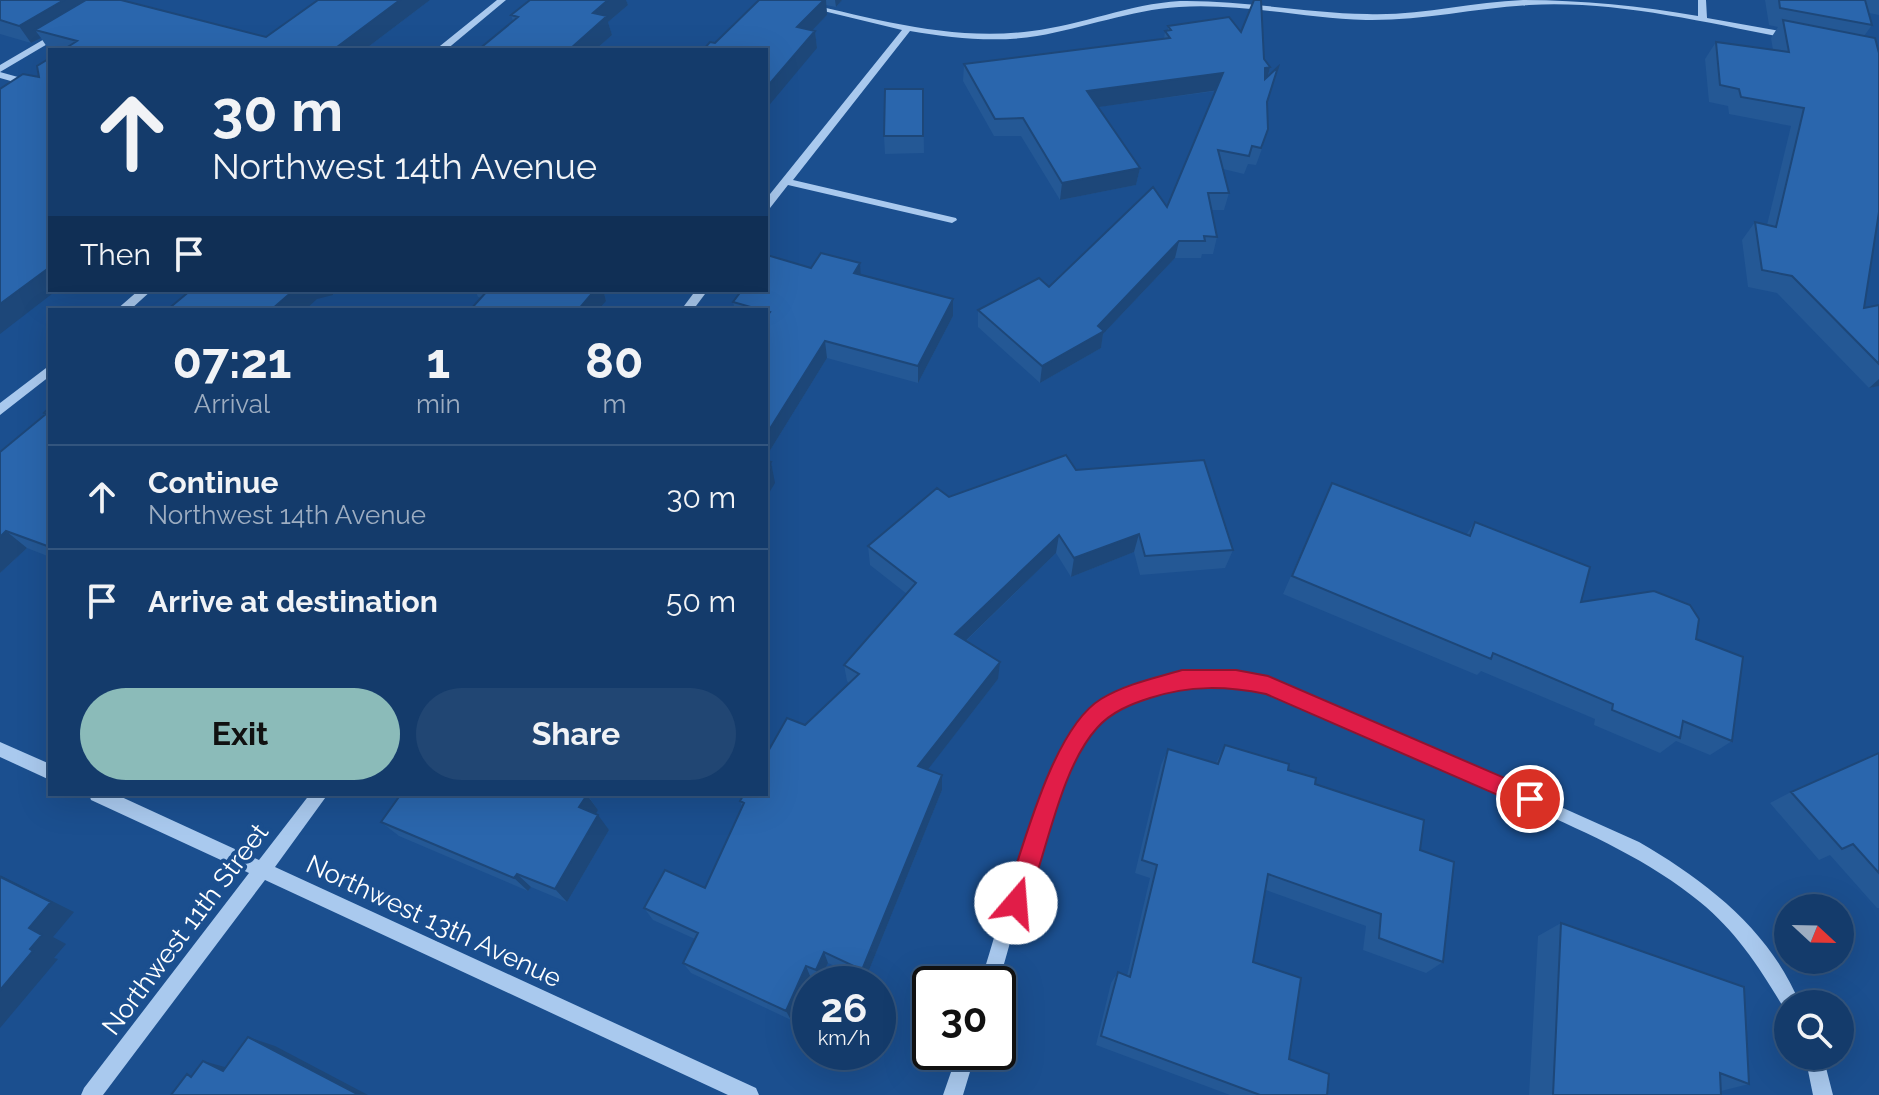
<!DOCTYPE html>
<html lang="en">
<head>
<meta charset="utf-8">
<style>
	body { margin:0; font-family:Raleway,sans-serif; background:#214673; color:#f1f3f6; height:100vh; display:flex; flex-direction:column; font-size:30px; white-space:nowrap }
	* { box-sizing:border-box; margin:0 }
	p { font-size:26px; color:#9dadc1 }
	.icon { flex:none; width:44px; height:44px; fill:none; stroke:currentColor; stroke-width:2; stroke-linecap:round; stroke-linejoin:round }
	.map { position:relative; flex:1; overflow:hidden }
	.drawer { position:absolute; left:48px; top:308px; width:720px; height:488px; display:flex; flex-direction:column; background:#143b6b; border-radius:0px; box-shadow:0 8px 32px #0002,0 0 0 2px #33557e }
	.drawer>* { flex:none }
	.guide { position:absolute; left:48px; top:48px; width:720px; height:244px; border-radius:0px; box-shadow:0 8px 32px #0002,0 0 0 2px #33557e; background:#143b6b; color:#f1f3f6; overflow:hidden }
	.needle { width:52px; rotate:112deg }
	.buttons { position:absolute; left:1774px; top:894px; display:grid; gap:16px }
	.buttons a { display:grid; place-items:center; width:80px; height:80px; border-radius:50%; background:#143b6b; box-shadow:0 8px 32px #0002,0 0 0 2px #33557e; font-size:40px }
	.speed { position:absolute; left:792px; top:966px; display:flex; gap:16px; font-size:40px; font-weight:700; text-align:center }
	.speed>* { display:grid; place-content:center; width:104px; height:104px; border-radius:50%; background:#143b6b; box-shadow:0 8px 32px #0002,0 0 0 2px #33557e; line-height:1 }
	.speed small { font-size:20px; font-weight:400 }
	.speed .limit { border:4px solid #111; border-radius:12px; background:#fff; color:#111 }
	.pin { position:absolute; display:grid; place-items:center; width:68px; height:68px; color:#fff; margin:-34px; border:4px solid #fff; border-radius:50%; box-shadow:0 2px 8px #0007 }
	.me { position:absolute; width:88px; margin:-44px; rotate:18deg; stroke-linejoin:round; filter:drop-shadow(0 0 6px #0008) }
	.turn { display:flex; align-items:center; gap:28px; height:168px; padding:0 32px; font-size:36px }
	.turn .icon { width:104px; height:104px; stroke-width:2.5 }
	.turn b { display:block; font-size:56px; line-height:68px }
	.then { display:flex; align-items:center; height:76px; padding:0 32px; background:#0003; gap:16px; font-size:30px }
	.eta { display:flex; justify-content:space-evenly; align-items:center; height:136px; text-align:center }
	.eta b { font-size:48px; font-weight:700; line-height:56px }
	.primary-button { display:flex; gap:16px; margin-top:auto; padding:16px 32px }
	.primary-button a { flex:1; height:92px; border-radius:48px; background:#8bbbb9; color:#111; font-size:32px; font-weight:700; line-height:92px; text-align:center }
	.primary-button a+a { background:#214673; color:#f1f3f6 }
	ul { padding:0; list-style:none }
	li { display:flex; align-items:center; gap:24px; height:104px; padding:0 32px; border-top:2px solid #33557e }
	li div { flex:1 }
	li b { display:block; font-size:30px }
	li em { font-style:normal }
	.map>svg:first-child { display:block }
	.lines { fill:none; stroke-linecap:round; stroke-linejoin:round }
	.minor { fill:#a9c9ee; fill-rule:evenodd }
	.wall { fill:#245895 }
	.shaded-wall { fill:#1d4779 }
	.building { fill:#2a66ad; stroke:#1d4779; stroke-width:2 }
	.route { fill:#e11d48; stroke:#92132f; stroke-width:2 }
	.labels { text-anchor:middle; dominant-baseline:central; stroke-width:8; stroke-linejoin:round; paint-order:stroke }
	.near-street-label { font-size:26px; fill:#fff; stroke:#1b4f8f }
</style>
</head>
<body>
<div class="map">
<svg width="1879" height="1095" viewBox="0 0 1879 1095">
	<rect width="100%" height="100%" fill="#1b4f8f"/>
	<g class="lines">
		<!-- minor -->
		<path class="minor" d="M 497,0 L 506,0 L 446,50 L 435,50 Z
			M 778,0 L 793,0 C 871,18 951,42 1032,31 C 1082,25 1129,4 1180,1 C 1243,0 1304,13 1367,14 C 1420,16 1471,2 1523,0 C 1582,0 1640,6 1698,16 L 1698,0 L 1706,0 L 1707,18 L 1792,33 L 1797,36 L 1792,39 C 1706,23 1617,0 1529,5 C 1474,8 1421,21 1366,20 C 1303,18 1241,3 1179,7 C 1130,10 1085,28 1037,36 C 995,43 952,38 910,31 L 793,180 L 956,218 L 957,220 L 952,223 L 788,185 L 770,208 L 766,209 L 766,199 L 902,30 Z
			M 58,31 L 66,33 L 0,72 L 0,65 Z
			M 0,72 L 50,86 L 50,92 L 0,78 Z
			M 139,290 L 152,290 L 130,310 L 116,310 Z
			M 696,290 L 708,290 L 693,310 L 681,310 Z
			M 50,365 L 50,376 L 0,415 L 0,403 Z
			M 1189,672 L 1245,675 L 1302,691 L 1639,842 C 1706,881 1770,930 1800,1004 L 1788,1004 L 1788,1012 L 1785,1010 C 1761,970 1737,932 1700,902 C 1650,861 1590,834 1531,808 C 1491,790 1451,772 1410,754 C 1358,730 1299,697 1242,688 C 1200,682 1150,683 1115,710 C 1051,759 1022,908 998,984 L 980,984 C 1000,920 1017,854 1043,792 C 1054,766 1065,738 1084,717 C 1111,688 1150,677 1189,672 Z
			M 0,742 L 50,764 L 50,780 L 0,757 Z
			M 89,794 L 115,794 L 259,860 L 310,794 L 328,794 L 275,867 L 756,1088 L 759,1095 L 728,1095 L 265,880 L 103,1095 L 81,1095 L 84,1088 L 249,873 L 91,800 Z
			M 958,1052 L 976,1052 L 963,1095 L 943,1095 Z
			M 1805,1056 L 1823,1056 L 1833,1095 L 1813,1095 Z"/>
	</g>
	<!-- wall -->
	<path class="wall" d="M 0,0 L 266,37 L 318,0 L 430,0 L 364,50 L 58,50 L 47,47 L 41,38 L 31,43 L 0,34 Z
		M 530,0 L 626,0 L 628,5 L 608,22 L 612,35 L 595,50 L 478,50 L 513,21 L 511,15 Z
		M 759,0 L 842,0 L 836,7 L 826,5 L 827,15 L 812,30 L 815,31 L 817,48 L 715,43 Z
		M 1765,0 L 1879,0 L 1879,15 L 1869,13 L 1872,25 L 1864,36 L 1864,308 L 1879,305 L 1879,386 L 1869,388 L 1777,293 L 1748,287 L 1742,240 L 1755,222 L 1767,225 L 1791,126 L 1729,114 L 1728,106 L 1709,102 L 1705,59 L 1716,42 L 1773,50 L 1771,38 L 1778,27 L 1769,25 Z
		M 1168,26 L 1264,59 L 1270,67 L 1268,76 L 1263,146 L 1256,165 L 1248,164 L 1244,174 L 1223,169 L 1229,193 L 1224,210 L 1212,210 L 1217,237 L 1213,254 L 1202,254 L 1201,258 L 1175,258 L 1103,334 L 1101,348 L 1040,383 L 978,327 L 978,310 L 1049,287 L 1167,207 L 1216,91 L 1098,107 L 1140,168 L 1136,185 L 1060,200 L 1021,136 L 994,136 L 963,81 L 964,64 L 1164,39 L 1165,31 L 1168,31 Z
		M 923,89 L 924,153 L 885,154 L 884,136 Z
		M 811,268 L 861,275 L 953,299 L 953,316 L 918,383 L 827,358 L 766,457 L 766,310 L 735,310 L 733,302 Z
		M 475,290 L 607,290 L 604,293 L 606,301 L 481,298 L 478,297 Z
		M 50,407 L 50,557 L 27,548 L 0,573 L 0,452 L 45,414 L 44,413 Z
		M 1076,470 L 1233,550 L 1225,568 L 1140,575 L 1134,552 L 1071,577 L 1056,553 L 966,641 L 998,679 L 928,769 L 942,775 L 942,790 L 865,980 L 828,963 L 820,980 L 810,976 L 791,1020 L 691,973 L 683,963 L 695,939 L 653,920 L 644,908 L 705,888 L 742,807 L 740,801 L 805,725 L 849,683 L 847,681 L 844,665 L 907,594 L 870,565 L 868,546 L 949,497 Z
		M 1332,483 L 1466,535 L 1475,522 L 1581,602 L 1696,639 L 1732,741 L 1710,755 L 1676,741 L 1660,753 L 1594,725 L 1595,719 L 1481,671 L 1477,675 L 1283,594 Z
		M 1225,745 L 1288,770 L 1315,784 L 1420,850 L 1443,962 L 1426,973 L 1363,950 L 1366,926 L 1266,890 L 1253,962 L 1289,1059 L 1327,1095 L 1230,1095 L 1096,1045 L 1111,983 L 1118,972 L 1127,976 L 1150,878 L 1135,873 L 1161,765 L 1168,749 L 1216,763 Z
		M 1879,753 L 1879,908 L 1877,908 L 1830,855 L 1819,860 L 1770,803 L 1791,792 Z
		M 587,794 L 598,810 L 595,814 L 609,830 L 567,902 L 531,887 L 528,891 L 399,836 L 381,822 Z
		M 1561,923 L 1749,1084 L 1721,1091 L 1721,1095 L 1529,1095 L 1538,936 Z"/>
	<!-- shaded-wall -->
	<path class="shaded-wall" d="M 64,0 L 87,0 L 35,30 L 41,38 L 31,43 L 19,26 Z
		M 400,0 L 430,0 L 364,50 L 333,50 Z
		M 608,0 L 626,0 L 628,5 L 608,22 L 612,35 L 595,50 L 570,50 L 593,13 Z
		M 824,0 L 826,0 L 827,15 L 799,44 L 797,27 Z
		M 835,0 L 842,0 L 836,7 Z
		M 815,31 L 817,48 L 766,109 L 766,88 Z
		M 1270,67 L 1266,84 L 1265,68 Z
		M 1223,73 L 1219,90 L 1085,109 L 1087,91 Z
		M 1140,168 L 1136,185 L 1060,200 L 1062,183 Z
		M 1179,241 L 1175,258 L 1103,334 L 1101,348 L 1040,383 L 1042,366 L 1098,326 Z
		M 860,263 L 861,281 L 854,273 Z
		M 50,267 L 50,290 L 57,290 L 0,334 L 0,304 Z
		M 294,290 L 333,290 L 333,295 L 317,299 L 305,310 L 271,310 Z
		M 595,290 L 607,290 L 604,293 L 606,301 L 598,310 L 578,310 Z
		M 953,299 L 953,316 L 918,383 L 918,366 Z
		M 825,341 L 827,358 L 766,457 L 766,435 Z
		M 1879,379 L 1879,386 L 1869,388 Z
		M 771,462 L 775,483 L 766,498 L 766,476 L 768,466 Z
		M 6,531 L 27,548 L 0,573 L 0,537 Z
		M 1139,534 L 1134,552 L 1071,577 L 1074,558 Z
		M 1059,535 L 1056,553 L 955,651 L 955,634 Z
		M 1000,662 L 998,679 L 919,781 L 918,766 Z
		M 942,775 L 942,790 L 865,980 L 862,970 Z
		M 587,795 L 598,810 L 591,822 L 579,807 Z
		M 598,815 L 609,830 L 567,902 L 555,889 Z
		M 517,874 L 531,887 L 528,891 L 514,878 Z
		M 0,875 L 74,912 L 53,937 L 66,944 L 54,958 L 58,959 L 0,1028 L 0,990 L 30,949 L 29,928 Z
		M 824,952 L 828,963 L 820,980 L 816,970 Z
		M 806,966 L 810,976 L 791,1020 L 786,1011 Z
		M 248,1037 L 275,1046 L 368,1095 L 359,1095 Z
		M 203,1061 L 232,1069 L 223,1071 Z"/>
	<!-- building -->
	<path class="building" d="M 0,0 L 64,0 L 19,26 L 0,20 Z
		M 86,0 L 121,0 L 266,37 L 318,0 L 400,0 L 333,50 L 63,50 L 77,41 L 35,30 Z
		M 530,0 L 608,0 L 593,13 L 607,16 L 570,49 L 562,47 L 559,50 L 478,50 L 518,17 L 511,15 Z
		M 759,0 L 824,0 L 797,27 L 815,31 L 766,88 L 766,50 L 703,50 L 710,42 L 715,43 Z
		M 1254,0 L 1261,0 L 1264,59 L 1270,67 L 1265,68 L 1265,79 L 1278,67 L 1267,102 L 1268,129 L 1261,148 L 1252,146 L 1249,156 L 1218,150 L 1229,193 L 1208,193 L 1217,237 L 1204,236 L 1205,241 L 1179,241 L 1098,326 L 1104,331 L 1042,366 L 978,310 L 1039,278 L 1049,287 L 1153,187 L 1167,207 L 1223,73 L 1087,91 L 1140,168 L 1062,183 L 1023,118 L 995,119 L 964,64 L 1170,38 L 1165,31 L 1171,30 L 1168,26 L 1229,17 L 1241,32 Z
		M 1779,0 L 1865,0 L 1872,25 L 1780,8 Z
		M 1783,20 L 1875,38 L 1879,53 L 1879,212 L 1864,308 L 1879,305 L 1879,364 L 1792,276 L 1762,270 L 1755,222 L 1776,227 L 1804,108 L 1741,97 L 1739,89 L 1720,85 L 1716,42 L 1789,52 Z
		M 50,58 L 50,267 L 0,304 L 0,89 L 23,74 L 39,77 L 37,66 Z
		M 885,89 L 923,89 L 923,136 L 884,136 Z
		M 821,253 L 860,263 L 854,273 L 953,299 L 918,366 L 825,341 L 766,435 L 766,317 L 770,312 L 766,311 L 766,310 L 761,310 L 733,302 L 742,290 L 766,290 L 767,255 L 811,268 Z
		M 191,290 L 294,290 L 271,310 L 167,310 Z
		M 488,290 L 595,290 L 578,310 L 470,310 Z
		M 50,407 L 50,547 L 6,531 L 0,537 L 0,452 L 46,414 L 44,413 Z
		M 1066,455 L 1076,470 L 1204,460 L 1233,550 L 1145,556 L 1139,534 L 1074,558 L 1059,535 L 955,634 L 1000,662 L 918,766 L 942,775 L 862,970 L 824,952 L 816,970 L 806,966 L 786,1011 L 683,963 L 698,933 L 644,908 L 665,870 L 705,888 L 744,803 L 740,801 L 744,794 L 766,794 L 766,755 L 787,718 L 805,725 L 859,674 L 844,665 L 916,583 L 868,546 L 937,488 L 949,497 Z
		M 766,461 L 771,462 L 768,466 L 771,467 L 766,476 Z
		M 1332,483 L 1470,536 L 1475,522 L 1590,567 L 1581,602 L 1654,591 L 1690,605 L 1699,619 L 1696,639 L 1743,657 L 1732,741 L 1683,721 L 1680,738 L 1612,710 L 1613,704 L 1493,653 L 1491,659 L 1292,576 Z
		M 1225,745 L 1289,764 L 1288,770 L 1316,778 L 1315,784 L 1424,820 L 1420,850 L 1454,862 L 1443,962 L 1379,938 L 1381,914 L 1268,874 L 1253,962 L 1301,978 L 1289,1059 L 1329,1074 L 1327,1095 L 1260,1095 L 1101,1036 L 1118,972 L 1130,977 L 1157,865 L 1142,860 L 1168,749 L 1218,764 Z
		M 1879,753 L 1879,873 L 1853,844 L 1842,849 L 1791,792 Z
		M 401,794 L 586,794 L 587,795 L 579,807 L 598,815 L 555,889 L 517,874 L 514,878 L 381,822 Z
		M 0,877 L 51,902 L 29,928 L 42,935 L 30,949 L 33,951 L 0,990 Z
		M 1561,923 L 1744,987 L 1749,1084 L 1720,1073 L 1721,1095 L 1553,1095 Z
		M 248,1037 L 359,1095 L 171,1095 L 187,1074 L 191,1077 L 203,1061 L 223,1071 Z"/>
	<!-- route -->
	<path class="route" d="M 1182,670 L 1236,670 L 1268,676 L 1537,792 L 1540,799 L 1537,806 L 1530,809 L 1266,694 C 1226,686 1190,685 1150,698 C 1131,704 1111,712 1097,728 C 1059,770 1046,858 1024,911 L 1016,914 L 1008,911 L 1004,903 C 1023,849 1052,729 1101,699 C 1126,684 1155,678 1182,670 Z"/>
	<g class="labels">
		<!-- near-street labels -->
		<g class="near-street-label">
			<text transform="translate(434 921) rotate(25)">Northwest 13th Avenue</text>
			<text transform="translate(185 929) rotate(-53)">Northwest 11th Street</text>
		</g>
	</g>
</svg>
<div class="buttons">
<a><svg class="needle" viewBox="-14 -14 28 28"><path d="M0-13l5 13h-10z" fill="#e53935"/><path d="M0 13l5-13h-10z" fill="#9dadc1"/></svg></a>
<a><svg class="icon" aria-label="search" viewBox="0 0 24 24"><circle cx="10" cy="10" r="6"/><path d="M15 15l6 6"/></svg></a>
</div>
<div class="speed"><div>26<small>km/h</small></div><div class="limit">30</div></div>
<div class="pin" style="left:1530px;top:799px;background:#d93025"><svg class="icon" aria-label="arrive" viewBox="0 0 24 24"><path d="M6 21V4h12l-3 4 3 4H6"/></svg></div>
<svg class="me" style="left:1016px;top:903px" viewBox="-20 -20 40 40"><circle r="19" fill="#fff"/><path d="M0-13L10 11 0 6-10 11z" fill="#e11d48"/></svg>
<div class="guide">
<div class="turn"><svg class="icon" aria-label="ahead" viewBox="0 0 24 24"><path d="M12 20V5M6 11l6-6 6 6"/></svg><div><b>30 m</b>Northwest 14th Avenue</div></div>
<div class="then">Then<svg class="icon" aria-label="arrive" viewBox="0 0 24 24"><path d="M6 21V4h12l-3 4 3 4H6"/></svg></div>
</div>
<section class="drawer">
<div class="eta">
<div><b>07:21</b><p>Arrival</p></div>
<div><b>1</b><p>min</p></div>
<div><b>80</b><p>m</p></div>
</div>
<ul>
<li><svg class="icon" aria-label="ahead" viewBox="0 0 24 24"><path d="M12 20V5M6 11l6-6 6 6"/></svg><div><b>Continue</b><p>Northwest 14th Avenue</p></div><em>30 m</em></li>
<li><svg class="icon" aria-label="arrive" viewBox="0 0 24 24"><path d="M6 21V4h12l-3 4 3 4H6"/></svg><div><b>Arrive at destination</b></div><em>50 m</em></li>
</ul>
<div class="primary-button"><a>Exit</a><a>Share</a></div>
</section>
</div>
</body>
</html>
